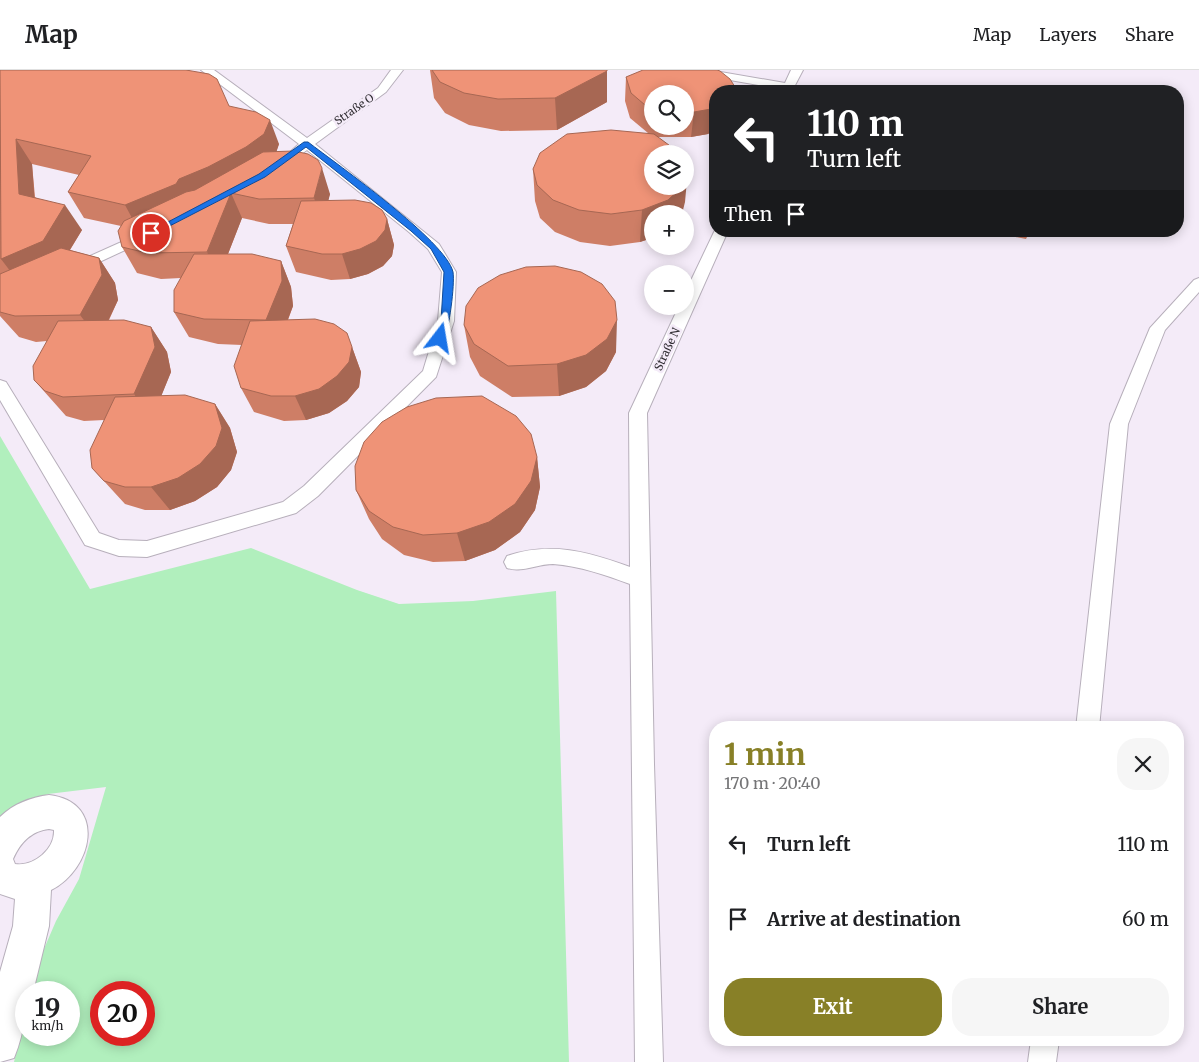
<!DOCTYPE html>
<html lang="en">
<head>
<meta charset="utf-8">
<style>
	body { margin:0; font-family:Merriweather,serif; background:#f6f6f6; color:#202124; height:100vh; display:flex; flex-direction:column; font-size:19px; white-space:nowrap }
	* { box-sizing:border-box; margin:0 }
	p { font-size:16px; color:#757577 }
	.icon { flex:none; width:28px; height:28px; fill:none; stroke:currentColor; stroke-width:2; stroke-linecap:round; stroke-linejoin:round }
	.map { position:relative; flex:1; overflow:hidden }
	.sheet { position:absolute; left:709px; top:651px; width:475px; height:325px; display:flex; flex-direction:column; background:#fff; border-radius:20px; box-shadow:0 2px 12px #0003 }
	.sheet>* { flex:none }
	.top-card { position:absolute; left:709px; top:15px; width:475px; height:152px; border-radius:20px; box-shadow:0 2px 12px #0003; background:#202124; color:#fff; overflow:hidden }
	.buttons { position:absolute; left:644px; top:15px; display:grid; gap:10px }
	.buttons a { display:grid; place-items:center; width:50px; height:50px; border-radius:50%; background:#fff; box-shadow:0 2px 12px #0003; font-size:25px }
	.speed { position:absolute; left:15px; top:911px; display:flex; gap:10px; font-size:25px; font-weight:700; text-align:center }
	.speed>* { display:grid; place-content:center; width:65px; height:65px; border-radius:50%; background:#fff; box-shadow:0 2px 12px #0003; line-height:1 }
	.speed small { font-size:12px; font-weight:400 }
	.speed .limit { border:8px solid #d22; background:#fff; color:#111 }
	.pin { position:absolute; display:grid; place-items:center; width:42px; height:42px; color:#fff; margin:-21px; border:2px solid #fff; border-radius:50%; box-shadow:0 1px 5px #0007 }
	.me { position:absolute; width:55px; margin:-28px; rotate:14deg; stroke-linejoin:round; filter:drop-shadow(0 0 4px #0008) }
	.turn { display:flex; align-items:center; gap:18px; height:105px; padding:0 15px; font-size:22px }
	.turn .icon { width:65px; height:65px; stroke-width:2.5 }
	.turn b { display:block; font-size:35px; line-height:42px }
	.then { display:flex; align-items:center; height:48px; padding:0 15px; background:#0003; gap:10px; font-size:19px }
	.round { display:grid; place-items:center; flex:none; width:52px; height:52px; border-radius:20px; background:#f6f6f6 }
	.summary { display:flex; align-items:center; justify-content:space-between; height:85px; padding:0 15px }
	h1 { font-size:30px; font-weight:700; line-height:38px; color:#888027 }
	.cta { display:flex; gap:10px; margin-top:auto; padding:10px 15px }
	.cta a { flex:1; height:58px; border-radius:20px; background:#888027; color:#fff; font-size:20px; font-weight:700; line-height:58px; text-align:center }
	.cta a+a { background:#f6f6f6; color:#202124 }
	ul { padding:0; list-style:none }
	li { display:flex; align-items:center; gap:15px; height:75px; padding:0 15px }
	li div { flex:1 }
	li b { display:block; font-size:19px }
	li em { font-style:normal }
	header { display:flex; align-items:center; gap:30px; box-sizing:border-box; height:70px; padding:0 25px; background:#fff; border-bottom:1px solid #e0e0e0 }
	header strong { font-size:24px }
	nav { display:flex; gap:28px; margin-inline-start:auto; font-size:18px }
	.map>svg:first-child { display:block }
	.green { fill:#b1efbd; fill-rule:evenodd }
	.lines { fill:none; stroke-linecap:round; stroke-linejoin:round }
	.lane-casing { stroke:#b7afbb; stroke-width:2 }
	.street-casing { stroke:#b7afbb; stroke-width:2 }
	.lane { fill:#fff; fill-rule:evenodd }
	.street { fill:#fff; fill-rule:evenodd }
	.wall { fill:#ce7e66; fill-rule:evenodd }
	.shaded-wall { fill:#a76753 }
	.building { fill:#ef9377; stroke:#a76753 }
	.route { fill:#1a73e8; stroke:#114b97 }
	.labels { text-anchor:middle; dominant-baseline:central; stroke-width:5; stroke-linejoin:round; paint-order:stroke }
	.far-street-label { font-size:11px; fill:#302d32; stroke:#f4ebf8 }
</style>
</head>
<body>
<header>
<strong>Map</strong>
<nav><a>Map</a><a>Layers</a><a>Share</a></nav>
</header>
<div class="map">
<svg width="1199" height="992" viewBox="0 0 1199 992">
	<rect width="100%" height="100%" fill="#f4ebf8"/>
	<!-- green -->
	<path class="green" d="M 0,366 L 90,519 L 251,478 L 357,520 L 399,534 L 473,531 L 556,521 L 569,992 L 14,992 L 26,940 L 26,965 L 69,965 L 69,922 L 31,922 L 37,895 L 56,851 L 79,809 L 106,717 L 48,724 L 26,733 L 0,756 ZM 101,922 L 144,922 L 144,965 L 101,965 Z"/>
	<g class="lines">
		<defs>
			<path id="lane" d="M 201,0 L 214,0 L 307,68 L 378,18 L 391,0 L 403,0 L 386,22 L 315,74 L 439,174 L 456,202 L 454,251 L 436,307 L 318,426 L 296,443 L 147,487 L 119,486 L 85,475 L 0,330 L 0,310 L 6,312 L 99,463 L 119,470 L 147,471 L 283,432 L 304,416 L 423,301 L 438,251 L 442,202 L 428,179 L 409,162 L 307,80 L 300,85 L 292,85 L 290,82 L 299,74 Z
				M 684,0 L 709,0 L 785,13 L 791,0 L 803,0 L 792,21 L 780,21 L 781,19 L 690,3 Z
				M 715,160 L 715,161 L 728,161 L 647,343 L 654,694 L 663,992 L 635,992 L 630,514 C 605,505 580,496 553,494 C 538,494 521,503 507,498 L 504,492 L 507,486 C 551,471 588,482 630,497 L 629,343 L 679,236 L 685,236 L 685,223 Z
				M 146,161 L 151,162 L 153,165 L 151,168 L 80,201 L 70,201 L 68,198 L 70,195 Z
				M 1199,208 L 1199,222 L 1165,260 L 1128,354 L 1099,658 L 1076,658 L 1110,354 L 1150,258 L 1194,210 Z
				M 1031,970 L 1059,970 L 1056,992 L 1028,992 Z"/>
			<path id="street" d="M 49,725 C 108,732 92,800 51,820 L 49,856 L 33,922 L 26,922 C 26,946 23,966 14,988 L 0,992 L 0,902 L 13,856 L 15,829 L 0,824 L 0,747 C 13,734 32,727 49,725 ZM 49,759 L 54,760 C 55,779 34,797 15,794 L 13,789 C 20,773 31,761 49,759 Z"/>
		</defs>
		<!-- lane casing -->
		<use href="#lane" class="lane-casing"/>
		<!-- street casing -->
		<use href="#street" class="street-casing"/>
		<!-- lane -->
		<use href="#lane" class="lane"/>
		<!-- street -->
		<use href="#street" class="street"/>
	</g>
	<!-- wall -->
	<path class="wall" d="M 0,0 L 189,0 L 229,36 L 279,74 L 276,82 L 330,124 L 328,130 L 387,149 L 394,175 L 392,186 L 383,196 L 368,204 L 350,209 L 331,210 L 296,202 L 286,176 L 293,154 L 269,154 L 242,148 L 228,184 L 281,191 L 291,217 L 293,236 L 288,250 L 352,277 L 361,302 L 359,317 L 347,331 L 329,343 L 306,350 L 284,351 L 254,342 L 241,318 L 242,275 L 218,274 L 189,267 L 174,242 L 181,208 L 161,209 L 137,203 L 122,177 L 121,156 L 84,148 L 68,122 L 79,105 L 32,94 L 35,127 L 82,160 L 70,180 L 99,188 L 115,213 L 118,230 L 109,250 L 151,257 L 167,282 L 171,302 L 161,326 L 215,334 L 230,358 L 237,382 L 231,400 L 217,417 L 195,431 L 170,440 L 145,440 L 125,434 L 92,398 L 104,350 L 84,351 L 66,346 L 34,310 L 47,271 L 36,272 L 19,267 L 0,246 Z
		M 430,0 L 607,0 L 607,32 L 557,60 L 501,61 L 469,55 L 445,43 L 434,28 Z
		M 717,0 L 708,64 L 691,67 L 658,67 L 685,132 L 652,144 L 652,168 L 640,172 L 610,176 L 580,172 L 555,162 L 540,148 L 535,131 L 533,99 L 648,63 L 630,48 L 625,31 L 626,7 ZM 652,24 L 685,24 L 685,56 L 652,56 Z
		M 985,161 L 1030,161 L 1026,169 Z
		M 464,255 L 616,282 L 606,301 L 586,317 L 559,326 L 512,327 L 480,306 L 470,287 Z
		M 537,387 L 540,417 L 535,440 L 520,462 L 495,480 L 465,491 L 433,492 L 404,485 L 382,469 L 369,449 L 356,420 Z"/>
	<!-- shaded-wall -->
	<path class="shaded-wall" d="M 607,1 L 607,32 L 557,60 L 555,28 Z
		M 715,38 L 715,61 L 708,64 L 691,67 L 694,42 Z
		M 270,50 L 279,74 L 274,89 L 139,161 L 125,135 L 179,109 Z
		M 16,69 L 32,94 L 36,149 L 19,124 Z
		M 322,98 L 330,124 L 323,153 L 314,128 Z
		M 688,99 L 685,132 L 682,144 L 652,144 L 652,168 L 640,172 L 642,140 L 683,116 L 685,116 L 685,112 Z
		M 231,123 L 242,148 L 219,207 L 207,182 Z
		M 65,135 L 82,160 L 60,196 L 20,214 L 1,189 Z
		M 387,149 L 394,175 L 392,186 L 383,196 L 368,204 L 350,209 L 342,184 Z
		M 99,188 L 115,213 L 118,230 L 99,270 L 80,245 Z
		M 281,191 L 291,217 L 293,236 L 278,275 L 266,250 Z
		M 617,250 L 616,282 L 606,301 L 586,317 L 559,326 L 557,294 Z
		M 151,257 L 167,282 L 171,302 L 152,349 L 134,324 Z
		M 352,277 L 361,302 L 359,317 L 347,331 L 329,343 L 306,350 L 295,326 Z
		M 215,334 L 230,358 L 237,382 L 231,400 L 217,417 L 195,431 L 170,440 L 151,417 Z
		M 537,387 L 540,417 L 535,440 L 520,462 L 495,480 L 465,491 L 457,463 Z"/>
	<!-- building -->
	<path class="building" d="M 0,0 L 186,0 L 209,4 L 217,9 L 229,36 L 256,42 L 270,50 L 264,64 L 246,77 L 208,97 L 179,109 L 176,114 L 125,135 L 68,122 L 91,86 L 16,69 L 19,124 L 65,135 L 43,171 L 1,189 Z
		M 432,0 L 607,0 L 607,1 L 555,28 L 498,29 L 464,23 L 440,12 Z
		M 643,0 L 717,0 L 720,1 L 730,9 L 735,17 L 734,21 L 715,21 L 715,38 L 711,39 L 694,42 L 685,42 L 685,24 L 652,24 L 652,41 L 631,23 L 626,7 Z
		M 611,60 L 654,64 L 681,84 L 652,84 L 652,116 L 683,116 L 668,130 L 642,140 L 611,144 L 579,140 L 553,130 L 537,115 L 533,99 L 540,83 L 567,64 Z
		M 294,81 L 308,84 L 318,90 L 322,98 L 314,128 L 259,129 L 231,123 L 207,182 L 147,183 L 122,177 L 118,161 L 124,151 L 186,122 L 195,120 L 263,82 Z
		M 685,92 L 688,99 L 685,112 Z
		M 355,130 L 371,133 L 382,140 L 387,149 L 385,160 L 376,171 L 360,179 L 342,184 L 322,184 L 286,176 L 301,131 Z
		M 61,178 L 99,188 L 102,205 L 80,245 L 15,246 L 0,242 L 0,204 Z
		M 194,184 L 252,184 L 281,191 L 282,211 L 266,250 L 204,249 L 174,242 L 174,220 Z
		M 555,196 L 581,202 L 602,214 L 615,231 L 617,250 L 607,269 L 586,285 L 557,294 L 508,296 L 474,274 L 464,255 L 466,236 L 478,218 L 500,205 L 526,197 Z
		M 315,249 L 334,254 L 347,263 L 352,277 L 349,292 L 337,306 L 319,319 L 295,326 L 271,326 L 241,318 L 234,296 L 250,251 Z
		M 124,250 L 151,257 L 155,277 L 134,324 L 63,327 L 45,321 L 34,310 L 33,296 L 58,251 Z
		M 185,325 L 215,334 L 222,358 L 216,376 L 200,394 L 178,408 L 151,417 L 125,417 L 104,411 L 92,398 L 90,380 L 115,327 Z
		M 482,326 L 516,346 L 531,364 L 537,387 L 531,411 L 515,434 L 489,452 L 457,463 L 423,465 L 393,457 L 369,441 L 356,420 L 355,396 L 364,372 L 382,352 L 407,337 L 436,328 Z"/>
	<!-- route -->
	<path class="route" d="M 304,72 L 308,72 C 338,95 446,171 453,202 C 455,215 449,259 444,271 L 440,271 L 436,268 L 441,251 L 444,202 L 431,179 L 411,161 L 306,77 L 265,107 L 154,164 L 147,163 L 259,104 Z"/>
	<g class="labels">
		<!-- far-street labels -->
		<g class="far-street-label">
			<text transform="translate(354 39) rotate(-35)">Straße O</text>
			<text transform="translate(667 279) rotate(-65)">Straße N</text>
		</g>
	</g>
</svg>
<div class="buttons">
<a><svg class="icon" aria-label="search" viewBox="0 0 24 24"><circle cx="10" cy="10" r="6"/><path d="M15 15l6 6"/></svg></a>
<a><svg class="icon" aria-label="layers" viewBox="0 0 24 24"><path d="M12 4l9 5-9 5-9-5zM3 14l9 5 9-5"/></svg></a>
<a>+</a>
<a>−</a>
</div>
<div class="speed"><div>19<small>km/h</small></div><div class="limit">20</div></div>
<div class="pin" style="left:151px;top:163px;background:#d93025"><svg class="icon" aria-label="arrive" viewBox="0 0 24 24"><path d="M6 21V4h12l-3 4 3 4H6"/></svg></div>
<svg class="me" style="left:440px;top:268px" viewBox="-20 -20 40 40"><path d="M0-17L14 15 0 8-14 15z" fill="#1a73e8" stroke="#fff" stroke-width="4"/></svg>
<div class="top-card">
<div class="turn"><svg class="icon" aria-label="left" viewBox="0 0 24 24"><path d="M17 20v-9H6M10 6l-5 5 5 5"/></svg><div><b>110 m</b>Turn left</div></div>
<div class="then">Then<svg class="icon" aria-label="arrive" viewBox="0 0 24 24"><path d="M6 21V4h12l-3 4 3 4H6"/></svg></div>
</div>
<section class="sheet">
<div class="summary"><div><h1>1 min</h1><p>170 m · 20:40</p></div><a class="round"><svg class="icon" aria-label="close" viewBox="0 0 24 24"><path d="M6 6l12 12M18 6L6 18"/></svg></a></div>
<ul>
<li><svg class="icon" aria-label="left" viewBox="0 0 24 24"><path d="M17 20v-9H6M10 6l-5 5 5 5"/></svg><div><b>Turn left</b></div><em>110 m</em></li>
<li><svg class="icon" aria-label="arrive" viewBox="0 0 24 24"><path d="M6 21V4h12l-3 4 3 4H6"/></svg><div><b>Arrive at destination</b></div><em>60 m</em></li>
</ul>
<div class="cta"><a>Exit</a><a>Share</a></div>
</section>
</div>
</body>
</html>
